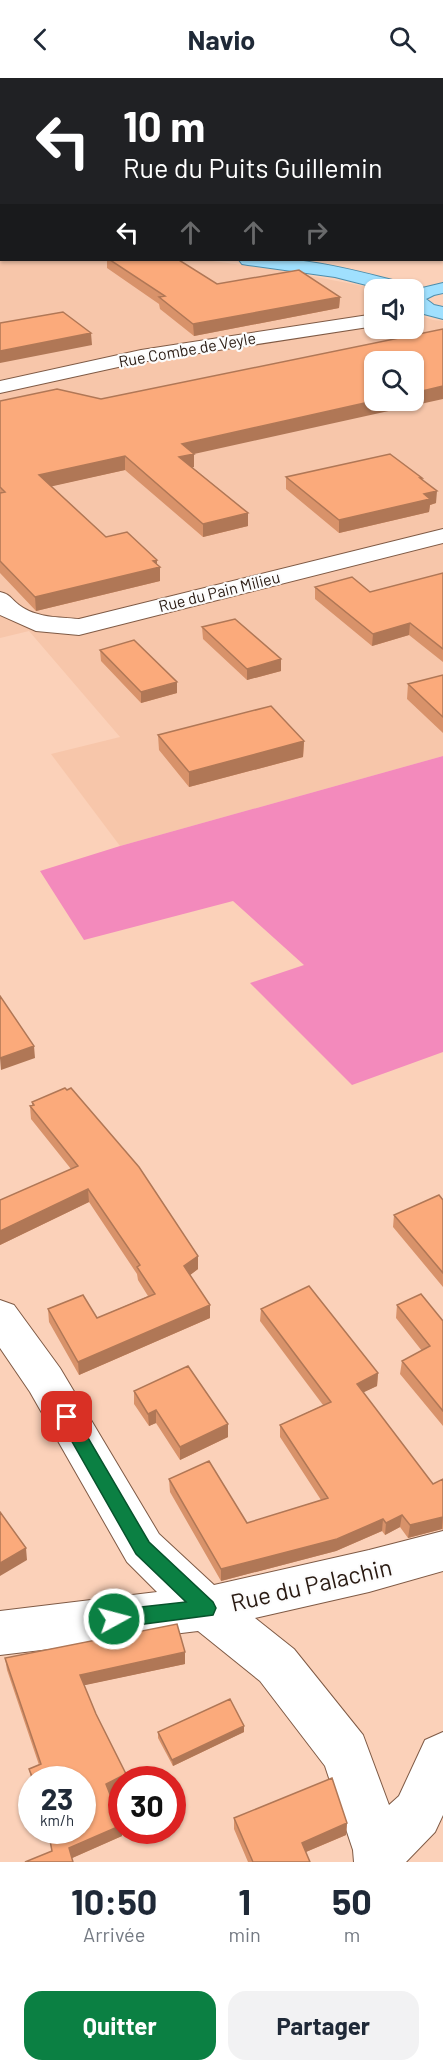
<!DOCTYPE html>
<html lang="fr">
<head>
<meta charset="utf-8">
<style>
	body { margin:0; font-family:Barlow,sans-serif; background:#f2f2f3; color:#1f2937; height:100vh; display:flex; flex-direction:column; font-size:22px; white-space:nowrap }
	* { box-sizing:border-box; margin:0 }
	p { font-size:20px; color:#747a83 }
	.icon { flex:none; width:33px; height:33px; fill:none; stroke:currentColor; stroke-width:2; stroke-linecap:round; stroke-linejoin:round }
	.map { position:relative; height:1784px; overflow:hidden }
	.side { display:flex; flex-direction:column; background:#fff; flex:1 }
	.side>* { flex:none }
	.banner { position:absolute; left:0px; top:0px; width:444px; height:183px; box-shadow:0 2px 4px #0004; background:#202124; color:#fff; overflow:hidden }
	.tools { position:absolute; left:364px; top:201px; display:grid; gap:12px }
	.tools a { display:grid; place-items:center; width:60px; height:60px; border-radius:12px; background:#fff; box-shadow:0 2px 4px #0004; font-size:30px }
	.speed { position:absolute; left:18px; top:1688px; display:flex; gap:12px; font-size:30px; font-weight:700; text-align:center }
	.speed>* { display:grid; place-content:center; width:78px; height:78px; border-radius:50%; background:#fff; box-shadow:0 2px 4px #0004; line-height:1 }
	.speed small { font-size:15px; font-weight:400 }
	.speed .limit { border:9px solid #d22; background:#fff; color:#111 }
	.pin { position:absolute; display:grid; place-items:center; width:51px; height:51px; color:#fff; margin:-26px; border-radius:12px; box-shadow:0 3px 9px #0006 }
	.me { position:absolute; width:66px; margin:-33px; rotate:83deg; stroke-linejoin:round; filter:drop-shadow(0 0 4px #0008) }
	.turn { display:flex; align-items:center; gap:21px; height:126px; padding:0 24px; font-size:27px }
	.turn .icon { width:78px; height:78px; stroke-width:2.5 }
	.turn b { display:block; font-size:42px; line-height:51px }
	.lanes { display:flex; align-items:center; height:57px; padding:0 24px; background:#0003; justify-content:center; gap:30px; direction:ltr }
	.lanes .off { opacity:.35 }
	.eta { display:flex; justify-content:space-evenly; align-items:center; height:102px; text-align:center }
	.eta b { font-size:36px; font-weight:700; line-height:42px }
	.primary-button { display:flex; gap:12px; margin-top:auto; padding:12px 24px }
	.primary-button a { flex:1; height:69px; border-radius:18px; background:#0b8043; color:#fff; font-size:24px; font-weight:700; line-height:69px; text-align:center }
	.primary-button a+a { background:#f2f2f3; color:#1f2937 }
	header { display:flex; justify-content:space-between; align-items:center; height:78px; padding:0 24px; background:#fff; font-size:27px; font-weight:700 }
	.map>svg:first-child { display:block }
	.built { fill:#f7c6aa; fill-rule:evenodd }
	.green { fill:#f38abc }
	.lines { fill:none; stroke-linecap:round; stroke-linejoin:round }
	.minor-casing { stroke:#7f5a45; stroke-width:2 }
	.major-casing { stroke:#4d8dab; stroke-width:2 }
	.minor { fill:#fff; fill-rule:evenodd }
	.major { fill:#a0e0fe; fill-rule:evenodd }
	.wall { fill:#d8926a }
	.shaded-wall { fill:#b07756 }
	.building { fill:#fbaa7b; stroke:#b07756; stroke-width:1.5 }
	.route { fill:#0b8043; stroke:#07532c; stroke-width:1.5 }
	.labels { text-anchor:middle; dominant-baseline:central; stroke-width:4.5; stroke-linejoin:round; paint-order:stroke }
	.far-street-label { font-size:16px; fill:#291a12; stroke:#fcfcfc }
	.near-street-label { font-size:24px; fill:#291a12; stroke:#fcfcfc }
</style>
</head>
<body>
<header><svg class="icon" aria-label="back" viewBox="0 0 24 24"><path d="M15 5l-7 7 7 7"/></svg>Navio<svg class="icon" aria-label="search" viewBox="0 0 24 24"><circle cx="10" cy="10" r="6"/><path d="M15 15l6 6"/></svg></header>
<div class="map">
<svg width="443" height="1784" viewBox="0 0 443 1784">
	<rect width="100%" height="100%" fill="#fbd1b9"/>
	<!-- built -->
	<path class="built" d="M 0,155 L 2,182 L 204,182 L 274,191 L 379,211 L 375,212 L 375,250 L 414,250 L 414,235 L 433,242 L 443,243 L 443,678 L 120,768 L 51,676 L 120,659 L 29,553 L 0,560 ZM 375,284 L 414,284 L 414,322 L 375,322 Z"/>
	<!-- green -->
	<path class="green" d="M 130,0 L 416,0 L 419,1 L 133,2 Z
		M 443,678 L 443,974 L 352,1007 L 250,905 L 304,887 L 233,823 L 84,862 L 40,793 L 120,768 Z"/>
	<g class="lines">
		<defs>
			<path id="minor" d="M 375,236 L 375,248 L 141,284 L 0,315 L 0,303 L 141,272 Z
				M 443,451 L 443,465 L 79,557 L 36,553 L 0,537 L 0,514 C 10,516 11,521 19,527 C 36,540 58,539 79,541 Z
				M 0,1222 L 14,1227 L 60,1290 L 159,1456 L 214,1507 L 369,1472 L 443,1453 L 443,1493 L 369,1514 L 255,1540 L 294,1571 L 363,1657 L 389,1727 L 399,1718 L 425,1662 L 443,1654 L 443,1737 L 435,1754 L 406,1784 L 354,1784 L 353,1772 L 325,1688 L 260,1603 L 198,1553 L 0,1577 L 0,1533 L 157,1514 L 127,1484 L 30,1314 L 0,1270 Z"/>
			<path id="major" d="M 0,143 L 2,143 L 2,153 L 0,153 Z
				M 239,182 C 298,175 360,194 416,208 L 418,211 L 443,205 L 443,215 L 434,217 L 426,221 L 434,227 L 443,229 L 443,241 L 420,235 L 414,230 L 414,212 L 386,212 L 335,199 L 248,187 L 242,186 Z"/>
		</defs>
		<!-- minor casing -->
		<use href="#minor" class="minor-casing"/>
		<!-- major casing -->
		<use href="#major" class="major-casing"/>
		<!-- minor -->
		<use href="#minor" class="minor"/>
		<!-- major -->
		<use href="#major" class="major"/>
	</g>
	<!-- wall -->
	<path class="wall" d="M 107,182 L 179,182 L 217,206 L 340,219 L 339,230 L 194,258 L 160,231 L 159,226 L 107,190 Z
		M 0,323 L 194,376 L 194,389 L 192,389 L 248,435 L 248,448 L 203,459 L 125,392 L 51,408 L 106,459 L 157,486 L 160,503 L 36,533 L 0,495 Z
		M 286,399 L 422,402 L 436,425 L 430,427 L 429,434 L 339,455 L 286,411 Z
		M 443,495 L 443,584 L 409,557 L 372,568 L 315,521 L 315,509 L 370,514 Z
		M 202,549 L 281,581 L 281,593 L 247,602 L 203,561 Z
		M 100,572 L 177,615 L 141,625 L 101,583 Z
		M 443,597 L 443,655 L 407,621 L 408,606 Z
		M 158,657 L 304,663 L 303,679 L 189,709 L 159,672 Z
		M 32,1024 L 198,1178 L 198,1191 L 190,1197 L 210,1240 L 79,1297 L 49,1244 L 48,1231 L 97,1240 L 148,1218 L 138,1202 L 137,1196 L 89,1124 L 0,1167 L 0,1122 L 71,1091 L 31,1041 L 30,1028 L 32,1027 Z
		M 443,1122 L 443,1209 L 393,1149 L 394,1137 Z
		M 397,1227 L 443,1243 L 443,1348 L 400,1296 L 402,1283 L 422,1273 L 396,1240 Z
		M 261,1231 L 378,1295 L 377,1308 L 363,1314 L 433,1406 L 443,1401 L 443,1452 L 442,1451 L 408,1460 L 400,1449 L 385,1457 L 382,1453 L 336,1473 L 221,1503 L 170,1414 L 169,1401 L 247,1445 L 321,1422 L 280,1359 L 280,1347 L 323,1327 L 260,1243 Z
		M 134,1313 L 228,1359 L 180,1382 L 156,1345 L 149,1348 L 134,1326 Z
		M 5,1580 L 185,1586 L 84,1607 L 122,1701 L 122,1710 L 110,1716 L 122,1758 L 72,1780 L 52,1773 L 48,1752 L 82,1752 L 82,1701 L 32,1701 L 32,1705 L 29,1691 L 39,1687 L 7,1592 Z
		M 158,1654 L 244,1654 L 173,1688 L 158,1660 Z
		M 234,1740 L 347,1745 L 346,1757 L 306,1774 L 310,1784 L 248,1784 L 234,1751 Z"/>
	<!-- shaded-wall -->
	<path class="shaded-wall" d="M 340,219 L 339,230 L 194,258 L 193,246 Z
		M 91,255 L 92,267 L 0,285 L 0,273 Z
		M 443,308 L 443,321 L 194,376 L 194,389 L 180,392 L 179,379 L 182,366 L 378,322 L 414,322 L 414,315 Z
		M 125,378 L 125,392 L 40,411 L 39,397 Z
		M 437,413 L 436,425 L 430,427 L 429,434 L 339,455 L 339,442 L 424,416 Z
		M 248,435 L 248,448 L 203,459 L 203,446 Z
		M 157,482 L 157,490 L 160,489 L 160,503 L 36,533 L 35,519 Z
		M 410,545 L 409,557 L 372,568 L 373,556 Z
		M 281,581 L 281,593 L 247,602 L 247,591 Z
		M 177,604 L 177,615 L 141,625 L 141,614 Z
		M 304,663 L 303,679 L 189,709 L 189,694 Z
		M 34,968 L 35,980 L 1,992 L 0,980 Z
		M 88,1111 L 89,1124 L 0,1167 L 0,1153 Z
		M 198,1178 L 198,1191 L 185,1201 L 184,1188 Z
		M 210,1227 L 210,1240 L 79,1297 L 78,1284 Z
		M 378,1295 L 377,1308 L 356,1318 L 357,1306 Z
		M 156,1332 L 156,1345 L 149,1348 L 148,1336 Z
		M 228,1346 L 228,1359 L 180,1382 L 180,1369 Z
		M 402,1437 L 400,1449 L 385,1457 L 386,1445 Z
		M 443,1439 L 442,1451 L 408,1460 L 410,1447 Z
		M 383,1441 L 382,1453 L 336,1473 L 221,1503 L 221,1491 Z
		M 26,1470 L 27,1482 L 0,1498 L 0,1485 Z
		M 185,1574 L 185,1586 L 81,1608 L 80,1597 Z
		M 244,1648 L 244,1654 L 173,1688 L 172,1682 Z
		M 126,1696 L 127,1701 L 122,1701 L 122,1710 L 107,1718 L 106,1706 Z
		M 347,1745 L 346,1757 L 301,1776 L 302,1765 Z
		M 122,1747 L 122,1758 L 70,1781 L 69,1770 Z"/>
	<!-- building -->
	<path class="building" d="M 110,182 L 179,182 L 217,206 L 299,192 L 340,219 L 193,246 L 159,219 L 165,218 Z
		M 63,234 L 91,255 L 0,273 L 0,245 Z
		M 443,251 L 443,308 L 414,315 L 414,284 L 375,284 L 375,322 L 378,322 L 182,366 L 194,376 L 179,379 L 248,435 L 203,446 L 125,378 L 39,397 L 106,459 L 127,454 L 157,482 L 153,483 L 160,489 L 35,519 L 0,483 L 0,415 L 5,414 L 0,409 L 0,323 L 57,311 L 101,321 Z
		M 390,376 L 422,400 L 420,400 L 437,413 L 424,416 L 430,421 L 339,442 L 286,399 Z
		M 443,495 L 443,571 L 410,545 L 373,556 L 315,509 L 352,499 L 370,514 Z
		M 235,541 L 281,581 L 247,591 L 202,549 Z
		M 134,562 L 177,604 L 141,614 L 100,572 Z
		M 443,597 L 443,639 L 408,606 Z
		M 271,628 L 304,663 L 189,694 L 158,657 Z
		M 0,918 L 34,968 L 0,980 Z
		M 65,1010 L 67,1012 L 71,1010 L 139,1089 L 198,1178 L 184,1188 L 210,1227 L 78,1284 L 48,1231 L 83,1217 L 97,1240 L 155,1216 L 137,1189 L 140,1187 L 88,1111 L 0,1153 L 0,1122 L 78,1088 L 30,1028 L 34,1027 L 32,1024 Z
		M 439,1117 L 443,1122 L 443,1195 L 394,1137 Z
		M 309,1208 L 378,1295 L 357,1306 L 433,1406 L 443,1401 L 443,1439 L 410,1447 L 402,1437 L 386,1445 L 383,1441 L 337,1461 L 221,1491 L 169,1401 L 209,1383 L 247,1445 L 328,1420 L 280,1347 L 331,1324 L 261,1231 Z
		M 421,1216 L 443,1243 L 443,1333 L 402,1283 L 430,1268 L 397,1227 Z
		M 188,1288 L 228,1346 L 180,1369 L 156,1332 L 148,1336 L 134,1313 Z
		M 0,1434 L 26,1470 L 0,1485 Z
		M 177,1546 L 185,1574 L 80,1597 L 96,1636 L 126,1696 L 106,1706 L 122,1747 L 69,1770 L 73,1784 L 25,1784 L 52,1773 L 48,1752 L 82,1752 L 82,1701 L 33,1701 L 29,1691 L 41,1686 L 5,1580 Z
		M 230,1621 L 244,1648 L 172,1682 L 158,1654 Z
		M 332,1700 L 347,1745 L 302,1765 L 310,1784 L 253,1784 L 234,1740 Z"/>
	<!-- route -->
	<path class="route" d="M 67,1332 L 73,1334 L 149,1464 L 213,1524 L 216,1530 L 213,1537 L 114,1550 L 108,1548 L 105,1541 L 108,1535 L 114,1532 L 186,1524 L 136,1476 L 58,1339 L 61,1334 Z"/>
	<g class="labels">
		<!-- far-street labels -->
		<g class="far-street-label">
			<text transform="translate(187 271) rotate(-10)">Rue Combe de Veyle</text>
			<text transform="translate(219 513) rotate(-14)">Rue du Pain Milieu</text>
		</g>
		<!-- near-street labels -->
		<g class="near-street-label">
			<text transform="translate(311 1506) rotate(-13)">Rue du Palachin</text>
		</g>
	</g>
</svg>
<div class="tools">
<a><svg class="icon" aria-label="sound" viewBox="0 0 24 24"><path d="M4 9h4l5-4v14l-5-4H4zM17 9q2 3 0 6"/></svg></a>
<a><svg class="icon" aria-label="search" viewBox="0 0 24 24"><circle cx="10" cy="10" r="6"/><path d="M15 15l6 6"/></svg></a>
</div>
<div class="speed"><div>23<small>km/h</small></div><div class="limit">30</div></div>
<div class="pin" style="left:67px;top:1339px;background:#d93025"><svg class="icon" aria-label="arrive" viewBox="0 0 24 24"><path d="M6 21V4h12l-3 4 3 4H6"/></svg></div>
<svg class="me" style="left:114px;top:1541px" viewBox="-20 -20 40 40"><circle r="17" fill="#0b8043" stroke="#fff" stroke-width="3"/><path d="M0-11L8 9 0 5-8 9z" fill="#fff"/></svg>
<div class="banner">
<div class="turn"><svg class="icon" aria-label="left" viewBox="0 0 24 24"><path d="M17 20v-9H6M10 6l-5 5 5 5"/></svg><div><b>10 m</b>Rue du Puits Guillemin</div></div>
<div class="lanes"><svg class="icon" aria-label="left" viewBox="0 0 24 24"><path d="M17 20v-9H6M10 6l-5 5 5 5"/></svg><svg class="icon off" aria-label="ahead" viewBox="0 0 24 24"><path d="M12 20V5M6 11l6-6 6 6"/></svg><svg class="icon off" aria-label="ahead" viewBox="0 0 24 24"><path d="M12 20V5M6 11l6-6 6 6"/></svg><svg class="icon off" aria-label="right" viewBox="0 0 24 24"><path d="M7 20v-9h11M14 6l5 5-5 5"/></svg></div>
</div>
</div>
<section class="side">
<div class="eta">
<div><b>10:50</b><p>Arrivée</p></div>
<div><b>1</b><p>min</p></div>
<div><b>50</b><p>m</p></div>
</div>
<div class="primary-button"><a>Quitter</a><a>Partager</a></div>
</section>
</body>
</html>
